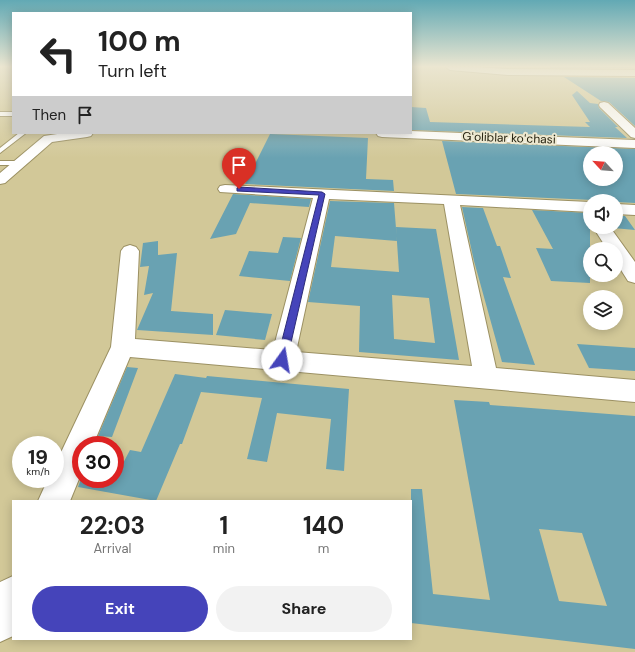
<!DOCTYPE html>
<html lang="en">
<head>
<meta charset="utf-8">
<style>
	body { margin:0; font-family:"DM Sans",sans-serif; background:#f2f2f2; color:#222; height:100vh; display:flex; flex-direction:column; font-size:15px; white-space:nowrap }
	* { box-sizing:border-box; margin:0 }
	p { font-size:13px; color:#767676 }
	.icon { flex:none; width:22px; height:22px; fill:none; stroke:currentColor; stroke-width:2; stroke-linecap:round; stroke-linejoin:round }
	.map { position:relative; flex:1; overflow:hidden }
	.drawer { position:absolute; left:12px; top:500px; width:400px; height:140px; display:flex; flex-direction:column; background:#fff; border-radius:0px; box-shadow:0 2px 10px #0003 }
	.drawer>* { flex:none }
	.guide { position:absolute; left:12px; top:12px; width:400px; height:122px; border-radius:0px; box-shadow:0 2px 10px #0003; background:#fff; color:#222; overflow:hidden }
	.needle { width:26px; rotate:296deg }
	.tools { position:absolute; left:583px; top:146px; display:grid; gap:8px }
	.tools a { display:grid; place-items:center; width:40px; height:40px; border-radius:50%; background:#fff; box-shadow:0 2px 10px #0003; font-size:20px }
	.speed { position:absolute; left:12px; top:436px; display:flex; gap:8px; font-size:20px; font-weight:700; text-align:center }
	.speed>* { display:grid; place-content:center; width:52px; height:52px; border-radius:50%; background:#fff; box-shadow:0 2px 10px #0003; line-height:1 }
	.speed small { font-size:10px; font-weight:400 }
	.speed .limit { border:6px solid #d22; background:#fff; color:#111 }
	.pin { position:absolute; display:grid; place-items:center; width:34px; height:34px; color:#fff; margin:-41px -17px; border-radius:50% 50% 50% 0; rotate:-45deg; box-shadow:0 0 4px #0007 }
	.pin .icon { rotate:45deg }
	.me { position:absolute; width:44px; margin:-22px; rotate:13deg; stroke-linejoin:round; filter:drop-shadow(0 0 3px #0008) }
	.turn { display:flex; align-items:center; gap:14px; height:84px; padding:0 20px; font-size:18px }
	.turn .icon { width:52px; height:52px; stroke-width:2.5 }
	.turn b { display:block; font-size:28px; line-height:34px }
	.then { display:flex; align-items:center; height:38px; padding:0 20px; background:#0003; gap:8px; font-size:15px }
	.eta { display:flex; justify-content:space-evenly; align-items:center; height:68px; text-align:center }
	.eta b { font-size:24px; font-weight:700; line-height:28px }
	.button { display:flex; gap:8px; margin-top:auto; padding:8px 20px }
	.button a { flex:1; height:46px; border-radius:24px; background:#4544ba; color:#fff; font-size:16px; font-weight:700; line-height:46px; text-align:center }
	.button a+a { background:#f2f2f2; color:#222 }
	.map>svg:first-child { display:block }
	.building { fill:#69a2b2; fill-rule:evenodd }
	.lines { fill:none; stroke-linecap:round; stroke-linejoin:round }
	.service-casing { stroke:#9c9163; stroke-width:2 }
	.minor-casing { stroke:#9c9163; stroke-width:2 }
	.service { fill:#fff; fill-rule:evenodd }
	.minor { fill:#fff; fill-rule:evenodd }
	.route { fill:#4544ba; stroke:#2d2c79 }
	.labels { text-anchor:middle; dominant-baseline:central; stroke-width:4; stroke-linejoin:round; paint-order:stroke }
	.far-street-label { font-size:12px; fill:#25210e; stroke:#ede8d0 }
</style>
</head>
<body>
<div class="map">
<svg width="635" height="652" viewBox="0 0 635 652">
	<rect width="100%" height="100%" fill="#d2c898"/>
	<!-- building -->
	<path class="building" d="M 549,66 L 627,66 L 631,68 L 551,68 Z
		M 564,77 L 635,78 L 635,126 L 609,102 L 601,101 Z
		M 577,91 L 590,103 L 598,104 L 599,108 L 618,127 L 615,127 L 627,138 L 411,130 L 411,107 L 426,108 L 430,122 L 590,127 L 585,122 L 590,122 L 572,95 Z
		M 270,134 L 368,138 L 366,179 L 393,180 L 394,191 L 245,184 Z
		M 442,141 L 635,149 L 635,203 L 616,202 L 616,201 L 456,194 ZM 590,153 L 616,153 L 616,179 L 590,179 Z
		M 233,194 L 311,199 L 309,207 L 250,203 L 236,234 L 210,239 Z
		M 330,201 L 394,203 L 397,241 L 335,236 L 331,267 L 399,272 L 396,227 L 436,229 L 459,360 L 359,352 L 360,306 L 308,302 ZM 392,295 L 429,298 L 435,343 L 394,339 Z
		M 462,207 L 483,208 L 497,246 L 500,246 L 511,278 L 503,277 L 535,365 L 502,362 L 474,261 Z
		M 532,210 L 590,213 L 590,283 L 551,281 L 536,248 L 553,249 Z
		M 616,216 L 625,216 L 635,230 L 613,228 L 612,227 L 616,227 Z
		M 283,237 L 301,238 L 290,281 L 239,276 L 249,251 L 278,253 Z
		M 158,241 L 158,255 L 177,253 L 171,311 L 213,314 L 213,335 L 137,330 L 153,293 L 144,295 L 149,266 L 140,267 L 143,243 Z
		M 225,310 L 272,314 L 265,340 L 216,335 Z
		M 577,344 L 635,348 L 635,371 L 589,368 Z
		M 127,367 L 138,368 L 112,437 L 98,436 Z
		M 175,374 L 206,378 L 207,376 L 349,389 L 344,471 L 326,469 L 331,419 L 277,413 L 267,462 L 247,459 L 262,398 L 201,392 L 182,444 L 180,444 L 156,501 L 78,487 L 81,479 L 115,479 L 115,468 L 120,469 L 130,450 L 141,452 Z
		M 454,400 L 489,402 L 490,405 L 635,416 L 635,649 L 411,623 L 411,489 L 422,489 L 433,594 L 490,600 ZM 539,529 L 582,533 L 607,606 L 559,601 Z"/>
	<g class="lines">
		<defs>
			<path id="service" d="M 0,112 L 13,112 L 13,116 L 0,116 Z
				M 19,133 L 26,133 L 0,153 L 0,148 Z
				M 0,161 L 20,161 L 24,163 L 20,165 L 0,165 Z"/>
			<path id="minor" d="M 446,67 L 474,67 L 508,69 L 635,70 L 635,76 L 508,75 L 450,70 Z
				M 604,102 L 608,103 L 635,128 L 635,138 L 631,137 L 600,107 L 599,105 L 600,103 Z
				M 411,131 L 635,140 L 635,148 L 382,137 L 378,136 L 376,133 L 411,133 Z
				M 64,133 L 93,133 L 91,136 L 87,137 L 52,142 L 5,183 L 0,184 L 0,173 L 44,136 Z
				M 225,185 L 590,202 L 590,212 L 460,205 L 496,368 L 635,380 L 635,402 L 130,357 L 93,445 L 81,445 L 81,474 L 70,501 L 38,501 L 48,479 L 55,479 L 55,465 L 111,347 L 121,251 L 124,247 L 130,245 L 136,247 L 139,251 L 135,339 L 273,350 L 313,198 L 220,192 L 218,189 L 220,186 ZM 329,199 L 444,204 L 472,366 L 296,352 Z
				M 616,204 L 635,205 L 635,215 L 616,214 Z
				M 593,227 L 610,227 L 635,262 L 635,283 L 628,281 L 616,262 L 616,249 L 607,249 Z
				M 13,576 L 13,636 L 0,642 L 0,582 Z"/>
		</defs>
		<!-- service casing -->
		<use href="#service" class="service-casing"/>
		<!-- minor casing -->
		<use href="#minor" class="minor-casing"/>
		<!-- service -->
		<use href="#service" class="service"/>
		<!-- minor -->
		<use href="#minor" class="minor"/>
	</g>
	<!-- sky -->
	<linearGradient id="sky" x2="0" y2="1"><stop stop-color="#62a9b4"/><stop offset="0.42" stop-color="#ebe6d1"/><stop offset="1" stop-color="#ebe6d1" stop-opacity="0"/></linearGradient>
	<rect width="635" height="158" fill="url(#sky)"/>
	<!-- route -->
	<path class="route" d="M 239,187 L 322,192 L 325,194 L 287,360 L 286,363 L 279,363 L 277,360 L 319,195 L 237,191 L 237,188 Z"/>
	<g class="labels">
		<!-- far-street labels -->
		<g class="far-street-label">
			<text transform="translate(509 138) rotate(2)">Gʻoliblar koʻchasi</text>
		</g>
	</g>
</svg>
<div class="tools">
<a><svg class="needle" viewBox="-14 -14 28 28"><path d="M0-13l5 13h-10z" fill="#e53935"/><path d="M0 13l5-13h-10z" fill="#767676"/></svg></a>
<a><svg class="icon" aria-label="sound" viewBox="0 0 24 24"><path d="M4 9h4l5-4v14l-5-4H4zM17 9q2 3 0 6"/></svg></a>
<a><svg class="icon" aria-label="search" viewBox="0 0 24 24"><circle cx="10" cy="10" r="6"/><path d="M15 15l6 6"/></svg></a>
<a><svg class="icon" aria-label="layers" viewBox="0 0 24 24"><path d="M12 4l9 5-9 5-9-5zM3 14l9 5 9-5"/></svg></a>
</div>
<div class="speed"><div>19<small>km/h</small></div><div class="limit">30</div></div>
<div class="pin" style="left:239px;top:189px;background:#d93025"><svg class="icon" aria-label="arrive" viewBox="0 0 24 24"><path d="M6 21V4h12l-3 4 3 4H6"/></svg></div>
<svg class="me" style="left:282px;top:360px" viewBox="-20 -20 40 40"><circle r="19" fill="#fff"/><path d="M0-13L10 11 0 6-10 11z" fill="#4544ba"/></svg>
<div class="guide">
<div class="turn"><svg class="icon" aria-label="left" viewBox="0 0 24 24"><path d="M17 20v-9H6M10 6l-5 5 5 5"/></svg><div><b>100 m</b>Turn left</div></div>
<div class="then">Then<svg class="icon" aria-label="arrive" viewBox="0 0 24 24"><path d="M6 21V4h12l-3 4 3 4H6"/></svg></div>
</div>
<section class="drawer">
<div class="eta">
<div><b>22:03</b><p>Arrival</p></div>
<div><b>1</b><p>min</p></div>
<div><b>140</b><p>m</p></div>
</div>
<div class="button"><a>Exit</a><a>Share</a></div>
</section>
</div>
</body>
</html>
